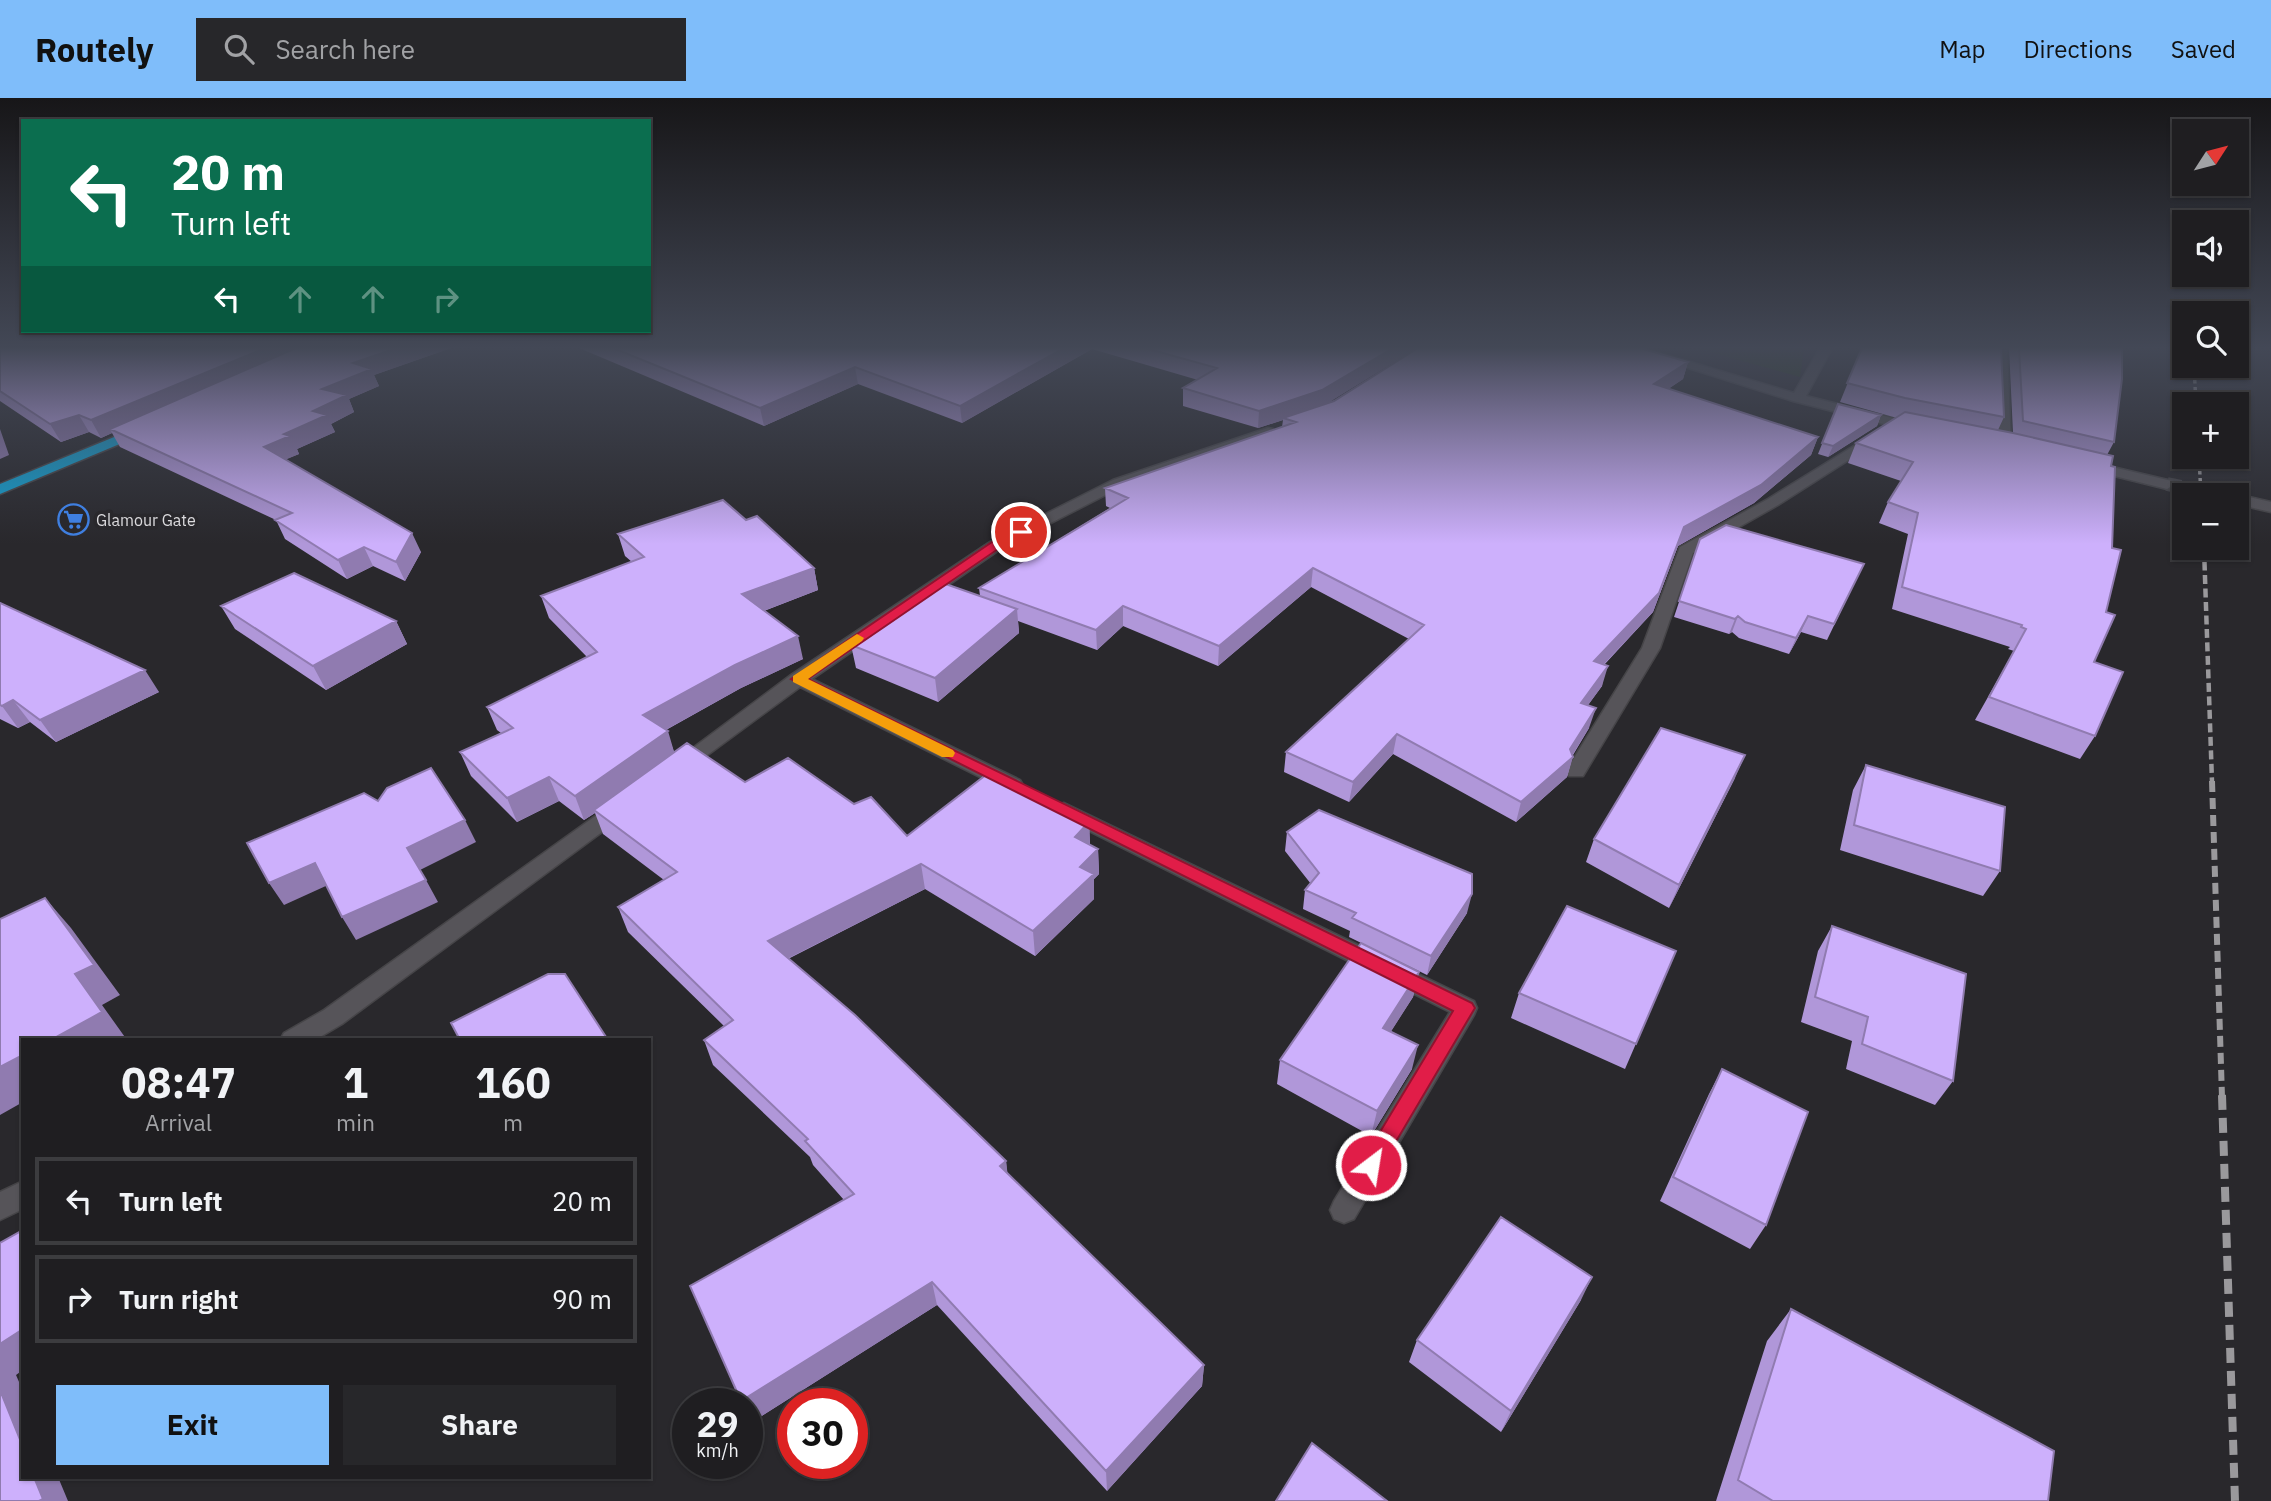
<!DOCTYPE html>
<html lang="en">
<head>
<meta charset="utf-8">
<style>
	body { margin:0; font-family:"IBM Plex Sans",sans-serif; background:#27272a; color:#f1f3f6; height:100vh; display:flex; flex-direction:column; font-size:26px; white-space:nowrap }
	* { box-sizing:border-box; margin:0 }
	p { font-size:23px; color:#a1a2a5 }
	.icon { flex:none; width:38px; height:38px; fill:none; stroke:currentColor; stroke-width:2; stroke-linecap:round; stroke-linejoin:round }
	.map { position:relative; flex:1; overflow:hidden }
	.side { position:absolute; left:21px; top:940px; width:630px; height:441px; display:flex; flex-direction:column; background:#1f1e21; border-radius:0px; box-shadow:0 2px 5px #0004,0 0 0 2px #3c3c3f }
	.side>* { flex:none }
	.guide { position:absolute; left:21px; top:21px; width:630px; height:214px; border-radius:0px; box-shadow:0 2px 5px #0004,0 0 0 2px #3c3c3f; background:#0b6e4f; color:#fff; overflow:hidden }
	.needle { width:46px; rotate:54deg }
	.tools { position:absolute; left:2172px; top:21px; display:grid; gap:14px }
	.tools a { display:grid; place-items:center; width:77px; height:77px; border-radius:0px; background:#1f1e21; box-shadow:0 2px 5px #0004,0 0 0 2px #3c3c3f; font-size:35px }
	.speed { position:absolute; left:672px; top:1290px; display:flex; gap:14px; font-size:35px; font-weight:700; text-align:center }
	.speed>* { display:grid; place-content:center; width:91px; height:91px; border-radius:50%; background:#1f1e21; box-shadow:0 2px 5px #0004,0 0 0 2px #3c3c3f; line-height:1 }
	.speed small { font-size:18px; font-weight:400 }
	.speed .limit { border:10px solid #d22; background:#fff; color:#111 }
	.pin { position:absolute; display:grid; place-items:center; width:60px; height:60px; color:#fff; margin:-30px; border:4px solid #fff; border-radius:50%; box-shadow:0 2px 7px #0007 }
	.me { position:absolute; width:77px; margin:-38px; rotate:31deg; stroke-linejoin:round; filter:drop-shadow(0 0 5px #0008) }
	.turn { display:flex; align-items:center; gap:24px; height:147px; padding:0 35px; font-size:32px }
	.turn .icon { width:91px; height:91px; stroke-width:2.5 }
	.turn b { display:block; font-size:49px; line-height:60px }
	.lanes { display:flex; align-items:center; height:66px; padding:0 35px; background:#0003; justify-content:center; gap:35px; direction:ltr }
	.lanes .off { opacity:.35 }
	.eta { display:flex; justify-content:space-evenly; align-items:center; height:119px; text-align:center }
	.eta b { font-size:42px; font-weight:700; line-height:49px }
	.button { display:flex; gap:14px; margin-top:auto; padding:14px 35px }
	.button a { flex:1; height:80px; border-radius:0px; background:#7fbdfa; color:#111; font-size:28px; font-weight:700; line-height:80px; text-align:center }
	.button a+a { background:#27272a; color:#f1f3f6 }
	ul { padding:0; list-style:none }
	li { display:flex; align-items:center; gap:21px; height:88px; margin:0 14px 10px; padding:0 21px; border:4px solid #3c3c3f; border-radius:0px }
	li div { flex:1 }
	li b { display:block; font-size:26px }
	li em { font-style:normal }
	header { display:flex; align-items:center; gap:42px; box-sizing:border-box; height:98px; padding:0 35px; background:#7fbdfa; color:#111 }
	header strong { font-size:33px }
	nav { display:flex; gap:38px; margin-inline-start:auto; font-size:24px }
	.search { width:490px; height:63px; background:#27272a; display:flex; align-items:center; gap:18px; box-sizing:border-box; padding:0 24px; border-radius:0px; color:#a1a2a5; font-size:26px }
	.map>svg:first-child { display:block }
	.green { fill:#233a16 }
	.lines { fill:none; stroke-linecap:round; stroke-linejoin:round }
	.street-tunnel { stroke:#444347; stroke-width:14; stroke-dasharray:14 7; stroke-linecap:butt }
	.street-casing { stroke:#464548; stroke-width:3 }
	.highway-casing { stroke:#464548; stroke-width:3 }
	.street { fill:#565459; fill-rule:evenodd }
	.highway { fill:#13a1d2; fill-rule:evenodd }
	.rail-far3 { stroke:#9a999c; stroke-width:3.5; stroke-dasharray:7 3.5; stroke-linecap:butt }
	.rail-far2 { stroke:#9a999c; stroke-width:4.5; stroke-dasharray:9 4.5; stroke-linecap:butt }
	.rail-far1 { stroke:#9a999c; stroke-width:6; stroke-dasharray:11 6; stroke-linecap:butt }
	.rail { stroke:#9a999c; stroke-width:8; stroke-dasharray:15 8; stroke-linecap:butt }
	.wall { fill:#b097d9 }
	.shaded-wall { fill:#907bb0 }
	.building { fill:#cdb0fc; stroke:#907bb0; stroke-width:2 }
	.route { fill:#e11d48; stroke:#92132f; stroke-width:2 }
	.slow { fill:#f59e0b }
	.labels { text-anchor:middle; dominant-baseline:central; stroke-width:7; stroke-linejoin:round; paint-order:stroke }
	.far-poi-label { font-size:16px; fill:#dbdadd; stroke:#29282c; text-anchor:start }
</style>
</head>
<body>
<header>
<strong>Routely</strong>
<div class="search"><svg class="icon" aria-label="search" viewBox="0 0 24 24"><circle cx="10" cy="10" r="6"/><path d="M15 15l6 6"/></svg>Search here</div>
<nav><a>Map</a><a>Directions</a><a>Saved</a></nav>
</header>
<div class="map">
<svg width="2271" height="1403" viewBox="0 0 2271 1403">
	<rect width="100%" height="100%" fill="#29282c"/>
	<!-- green -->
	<path class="green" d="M 1696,250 L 1804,250 L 1800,279 Z"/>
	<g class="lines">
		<!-- street-tunnel -->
		<path class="street-tunnel" d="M 2167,386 L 2218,397"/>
		<defs>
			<path id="street" d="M 1625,250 L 1643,250 L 1794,295 L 1820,250 L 1832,250 L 1806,298 L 1920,327 L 1922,330 L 1915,334 L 1793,303 Z
				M 1995,250 L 2007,250 L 2011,348 L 2004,352 L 1997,348 Z
				M 1268,330 L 1273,331 L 1273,337 L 1123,388 L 1002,450 L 812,581 L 1020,682 L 1023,687 L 1020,692 L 1006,692 L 800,589 L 683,675 L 669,675 L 666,670 L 791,577 L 990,444 L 1113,382 Z
				M 1875,335 L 1882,339 L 1880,342 L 1778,407 L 1693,455 L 1660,550 L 1583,678 L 1569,678 L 1566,673 L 1642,550 L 1680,449 L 1768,401 Z
				M 2087,363 L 2172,383 L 2175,386 L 2167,391 L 2082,370 L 2080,367 L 2082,364 Z
				M 2236,396 L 2271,404 L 2271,414 L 2236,406 L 2236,397 L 2233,397 Z
				M 622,702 L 629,704 L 633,709 L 629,714 L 342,926 L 315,942 L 280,942 L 284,935 L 324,912 L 615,704 Z
				M 1064,705 L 1474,903 L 1477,910 L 1474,917 L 1354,1121 L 1344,1125 L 1334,1121 L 1330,1112 L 1334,1103 L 1450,914 L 1057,717 L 1053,712 L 1057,707 Z
				M 23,1083 L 23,1111 L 0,1122 L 0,1094 Z"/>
			<path id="highway" d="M 141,328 L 146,329 L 146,335 L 0,396 L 0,386 Z"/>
		</defs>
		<!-- street casing -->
		<use href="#street" class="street-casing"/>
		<!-- highway casing -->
		<use href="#highway" class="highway-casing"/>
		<!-- street -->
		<use href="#street" class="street"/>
		<!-- highway -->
		<use href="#highway" class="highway"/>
		<!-- rail-far3 -->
		<path class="rail-far3" d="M 2194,268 L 2196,306
			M 2199,359 L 2201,397"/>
		<!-- rail-far2 -->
		<path class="rail-far2" d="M 2204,450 L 2212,684"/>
		<!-- rail-far1 -->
		<path class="rail-far1" d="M 2212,683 L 2222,999"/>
		<!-- rail -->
		<path class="rail" d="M 2222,997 L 2235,1403"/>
	</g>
	<!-- wall -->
	<path class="wall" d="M 0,250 L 451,250 L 374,277 L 379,288 L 349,301 L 354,314 L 331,326 L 335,334 L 297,351 L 299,356 L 286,361 L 421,454 L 405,483 L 373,468 L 347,481 L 285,441 L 276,422 L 120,349 L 112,335 L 101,340 L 89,334 L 61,344 L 0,303 Z
		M 579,250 L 1417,250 L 1327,305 L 1688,264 L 1683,281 L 1668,291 L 1818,339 L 1811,357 L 1754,405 L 1678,448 L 1653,514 L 1604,567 L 1602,588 L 1588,607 L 1589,630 L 1573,657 L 1567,679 L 1516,724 L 1393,656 L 1349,704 L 1284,674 L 1286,654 L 1409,541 L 1311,489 L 1218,568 L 1123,528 L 1097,552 L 1018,523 L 1019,535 L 938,604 L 856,570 L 851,547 L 980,498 L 979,490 L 1110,410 L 1106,408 L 1105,390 L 1282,329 L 1283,322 L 1258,330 L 1183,308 L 1183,290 L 1198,282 L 1092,251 L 962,325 L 858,286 L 764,328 Z
		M 1862,250 L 2004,319 L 1998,332 L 2013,335 L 2009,250 L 2122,250 L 2114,344 L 2107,357 L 2094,564 L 2095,638 L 2080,661 L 1975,622 L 2014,553 L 2008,551 L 2010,549 L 1892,511 L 1908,436 L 1879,425 L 1888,404 L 1901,383 L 1848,365 L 1856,345 L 1897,320 L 1840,304 Z
		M 1838,306 L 1881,317 L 1877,328 L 1828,359 L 1818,356 Z
		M 746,422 L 814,470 L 818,492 L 764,513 L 803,561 L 741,590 L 666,632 L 674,654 L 745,684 L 854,706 L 907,738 L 1089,724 L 1090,747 L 1098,751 L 1099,776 L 1094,781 L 1094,801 L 1035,858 L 925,791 L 788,861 L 1006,1063 L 1007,1075 L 1204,1267 L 1202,1288 L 1107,1393 L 937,1207 L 752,1324 L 844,1102 L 813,1067 L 810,1059 L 713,967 L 704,942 L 724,928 L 628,834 L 618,809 L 664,782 L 603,736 L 595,715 L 584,722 L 559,703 L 517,724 L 471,678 L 460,654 L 501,635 L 497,632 L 487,609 L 587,559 L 549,520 L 541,498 L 632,464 L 625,458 L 618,436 Z
		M 1700,441 L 1856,482 L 1827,542 L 1801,534 L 1789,556 L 1739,540 L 1732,534 L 1729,536 L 1674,519 Z
		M 0,505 L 159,594 L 56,644 L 30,624 L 18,630 L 0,621 Z
		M 221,508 L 396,523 L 407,546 L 326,592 L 235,531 Z
		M 1866,667 L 2000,773 L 1983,798 L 1840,752 L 1853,692 Z
		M 1735,680 L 1669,810 L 1586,764 L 1594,741 Z
		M 1287,734 L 1467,815 L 1427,877 L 1349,839 L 1350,833 L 1303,811 L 1305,792 L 1311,786 L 1285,753 Z
		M 1832,828 L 1953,983 L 1935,1007 L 1846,971 L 1852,943 L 1801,924 L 1818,853 Z
		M 1676,853 L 1625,971 L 1511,920 L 1519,895 Z
		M 1419,874 L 1413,899 L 1391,933 L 1412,971 L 1371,1038 L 1277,986 L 1280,962 Z
		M 1722,971 L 1766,1127 L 1750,1151 L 1660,1103 L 1709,996 Z
		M 1581,1202 L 1501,1334 L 1409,1264 L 1417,1242 Z
		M 1791,1211 L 2048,1403 L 1716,1403 L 1767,1243 Z"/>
	<!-- shaded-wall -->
	<path class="shaded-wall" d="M 265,250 L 312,250 L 110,331 L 112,335 L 101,340 L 91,322 Z
		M 397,250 L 451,250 L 374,277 L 379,288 L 349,301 L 354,314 L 331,326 L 335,334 L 297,351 L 299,356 L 273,367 L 264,349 L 284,336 L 313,313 L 322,291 L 353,265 Z
		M 1064,250 L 1092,250 L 1092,251 L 962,325 L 960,308 Z
		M 1393,250 L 1417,250 L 1320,310 L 1283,320 L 1283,322 L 1258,330 L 1259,313 Z
		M 1688,264 L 1683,281 L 1649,304 L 1654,286 Z
		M 855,269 L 858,286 L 764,328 L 760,310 Z
		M 79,317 L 89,334 L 61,344 L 50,326 Z
		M 1881,317 L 1877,328 L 1828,359 L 1833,348 Z
		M 0,331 L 9,357 L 0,361 Z
		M 1818,339 L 1811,357 L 1754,405 L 1678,448 L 1653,514 L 1588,583 L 1594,563 L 1684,429 Z
		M 412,435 L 421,454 L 405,483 L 396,464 Z
		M 364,449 L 373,468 L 347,481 L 338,462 Z
		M 814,470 L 818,492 L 748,519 L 742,496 Z
		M 1313,470 L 1311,489 L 1218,568 L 1219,548 Z
		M 1123,508 L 1123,528 L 1097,552 L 1096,532 Z
		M 1017,511 L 1019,535 L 938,604 L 935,580 Z
		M 1738,518 L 1732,534 L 1729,536 L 1735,521 Z
		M 1808,518 L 1801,534 L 1789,556 L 1796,540 Z
		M 396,523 L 407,546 L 326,592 L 313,568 Z
		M 798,538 L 803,561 L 741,590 L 651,640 L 643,617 L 735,567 Z
		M 1608,568 L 1602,588 L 1575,625 L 1581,605 Z
		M 145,572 L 159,594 L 56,644 L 40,622 Z
		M 13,602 L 30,624 L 18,630 L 2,608 Z
		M 1596,610 L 1589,630 L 1570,661 L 1573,659 L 1567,679 L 1516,724 L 1521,704 L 1570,651 Z
		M 668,633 L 675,657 L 594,712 L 595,715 L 584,722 L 575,698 Z
		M 1397,636 L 1393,656 L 1349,704 L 1353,684 Z
		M 1745,657 L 1735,680 L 1669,810 L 1679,787 Z
		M 549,679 L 559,703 L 517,724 L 507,700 Z
		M 465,722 L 476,744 L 420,772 L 407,750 Z
		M 1089,724 L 1090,749 L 1075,739 Z
		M 1098,751 L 1099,776 L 1094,781 L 1094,801 L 1035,858 L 1033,833 L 1080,769 Z
		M 315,765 L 328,787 L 284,807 L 269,785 Z
		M 921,766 L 925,791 L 775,867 L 768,843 Z
		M 426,782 L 438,804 L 356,842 L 342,819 Z
		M 1472,796 L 1467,815 L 1427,877 L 1431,858 Z
		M 45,800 L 71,830 L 120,897 L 102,907 L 127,942 L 51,942 L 75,876 Z
		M 1419,874 L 1413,899 L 1378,954 L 1383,930 Z
		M 1418,947 L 1412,971 L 1371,1038 L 1377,1013 Z
		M 23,957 L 23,1004 L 0,1017 L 0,969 Z
		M 1006,1063 L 1009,1087 L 1000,1068 Z
		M 1592,1179 L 1581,1202 L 1501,1334 L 1511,1313 Z
		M 932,1184 L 937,1207 L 752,1324 L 747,1315 L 747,1306 L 742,1306 L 741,1303 Z
		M 23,1231 L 23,1272 L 16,1277 L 23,1293 L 23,1349 L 0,1292 L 0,1246 Z
		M 1204,1267 L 1202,1288 L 1107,1393 L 1106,1373 Z
		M 34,1379 L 58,1379 L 68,1403 L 39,1403 Z"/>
	<!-- building -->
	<path class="building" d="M 0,250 L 265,250 L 91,322 L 79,317 L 50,326 L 0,293 Z
		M 296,250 L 397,250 L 353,265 L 372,271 L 322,291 L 347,297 L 313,313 L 327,317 L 284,336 L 290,338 L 264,349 L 412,435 L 396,464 L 364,449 L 338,462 L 275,422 L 292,415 L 110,331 Z
		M 613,250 L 1064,250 L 960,308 L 855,269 L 760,310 Z
		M 1145,250 L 1393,250 L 1322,292 L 1259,313 L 1183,290 L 1217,270 Z
		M 1418,250 L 1640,250 L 1688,264 L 1654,286 L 1818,339 L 1761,387 L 1684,429 L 1659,495 L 1594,563 L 1608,568 L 1581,605 L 1596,610 L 1570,651 L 1573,659 L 1521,704 L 1397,636 L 1353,684 L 1286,654 L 1424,527 L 1313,470 L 1219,548 L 1123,508 L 1096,532 L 979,490 L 1128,400 L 1105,390 L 1296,324 L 1283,320 L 1334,303 Z
		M 1862,250 L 2001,250 L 2004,319 L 1905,300 L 1847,285 Z
		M 2019,250 L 2122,250 L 2122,281 L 2114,344 L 2023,323 Z
		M 1838,306 L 1881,317 L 1833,348 L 1822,345 Z
		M 1905,314 L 2013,335 L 2113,358 L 2111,368 L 2115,369 L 2112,450 L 2121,452 L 2106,514 L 2115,517 L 2094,564 L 2123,574 L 2095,638 L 1989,599 L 2026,531 L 2021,529 L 2022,527 L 1902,489 L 1918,415 L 1888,404 L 1913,364 L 1856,345 Z
		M 723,402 L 746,422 L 757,418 L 814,470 L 742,496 L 798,538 L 735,567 L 643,617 L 668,633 L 575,698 L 549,679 L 507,700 L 460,654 L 513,630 L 487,609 L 597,554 L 541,498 L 644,459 L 618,436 Z
		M 1726,427 L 1864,466 L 1834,526 L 1808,518 L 1796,540 L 1745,524 L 1738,518 L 1735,521 L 1679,503 L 1700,441 Z
		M 294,475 L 396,523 L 313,568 L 221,508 Z
		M 937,483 L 1017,511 L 935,580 L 851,547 Z
		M 0,505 L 145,572 L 40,622 L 13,602 L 2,608 L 0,607 Z
		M 1661,630 L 1745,657 L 1679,787 L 1594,741 Z
		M 687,645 L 745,684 L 788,660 L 854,706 L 871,699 L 907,738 L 991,673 L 1089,724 L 1075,739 L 1098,751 L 1080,769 L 1094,776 L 1033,833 L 921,766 L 768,843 L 855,917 L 1006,1063 L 1000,1068 L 1204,1267 L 1106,1373 L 932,1184 L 741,1303 L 690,1188 L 854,1096 L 805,1043 L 808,1041 L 704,942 L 733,922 L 618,809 L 677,774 L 594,712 Z
		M 1866,667 L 2005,709 L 2000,773 L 1854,727 Z
		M 431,670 L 465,722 L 407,750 L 426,782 L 342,819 L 315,765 L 269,785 L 247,745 L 364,695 L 378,703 L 387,690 Z
		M 1319,712 L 1472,776 L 1472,796 L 1431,858 L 1352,820 L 1356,815 L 1305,792 L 1319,775 L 1287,734 Z
		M 45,800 L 94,867 L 75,876 L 102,914 L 51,942 L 23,942 L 23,957 L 0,969 L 0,821 Z
		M 1567,808 L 1676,853 L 1636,946 L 1519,895 Z
		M 1832,828 L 1966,876 L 1953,983 L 1862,946 L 1868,919 L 1815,899 Z
		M 1361,845 L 1419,874 L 1383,930 L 1418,947 L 1377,1013 L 1280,962 Z
		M 548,876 L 565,876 L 608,942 L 460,942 L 451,925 Z
		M 1722,971 L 1808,1014 L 1766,1127 L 1673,1079 Z
		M 1501,1119 L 1592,1179 L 1511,1313 L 1417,1242 Z
		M 23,1132 L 23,1231 L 0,1246 L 0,1145 Z
		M 1791,1211 L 2054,1353 L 2048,1403 L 1773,1403 L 1738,1382 Z
		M 0,1292 L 23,1349 L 23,1379 L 34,1379 L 43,1401 L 39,1403 L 0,1403 Z
		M 1312,1345 L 1387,1403 L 1276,1403 Z"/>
	<!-- sky -->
	<linearGradient id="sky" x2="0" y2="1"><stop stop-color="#171618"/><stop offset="0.56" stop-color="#434856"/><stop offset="1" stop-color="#434856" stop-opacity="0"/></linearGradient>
	<rect width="2271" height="446" fill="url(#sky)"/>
	<!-- route -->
	<path class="route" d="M 1021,431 L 1025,432 L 1025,437 L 1001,449 L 808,581 L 1472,905 L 1475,910 L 1472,915 L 1378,1074 L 1371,1076 L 1363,1074 L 1360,1067 L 1453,913 L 791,581 L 992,444 Z"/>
	<!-- slow -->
	<path class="slow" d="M 857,536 L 864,540 L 862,543 L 808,581 L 953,652 L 955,655 L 953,659 L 942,659 L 793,584 L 793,578 Z"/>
	<!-- icons -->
	<defs>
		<symbol id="supermarket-ring" viewBox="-11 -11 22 22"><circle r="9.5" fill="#29282c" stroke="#3f7fe0" stroke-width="1.5"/><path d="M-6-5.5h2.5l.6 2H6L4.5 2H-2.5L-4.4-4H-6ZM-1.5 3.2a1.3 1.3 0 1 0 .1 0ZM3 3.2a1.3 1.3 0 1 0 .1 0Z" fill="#3f7fe0"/></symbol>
	</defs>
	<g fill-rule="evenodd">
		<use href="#supermarket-ring" x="56" y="404" width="35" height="35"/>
	</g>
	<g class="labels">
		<!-- far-poi labels -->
		<g class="far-poi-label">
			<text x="96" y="422">Glamour Gate</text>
		</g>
	</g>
</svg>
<div class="tools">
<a><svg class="needle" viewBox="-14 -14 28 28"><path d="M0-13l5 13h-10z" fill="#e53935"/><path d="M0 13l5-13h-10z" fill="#a1a2a5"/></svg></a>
<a><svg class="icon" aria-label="sound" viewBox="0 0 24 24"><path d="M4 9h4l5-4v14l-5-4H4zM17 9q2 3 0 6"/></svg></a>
<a><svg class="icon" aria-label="search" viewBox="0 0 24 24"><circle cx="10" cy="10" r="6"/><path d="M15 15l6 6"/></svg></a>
<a>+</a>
<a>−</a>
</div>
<div class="speed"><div>29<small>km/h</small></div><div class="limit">30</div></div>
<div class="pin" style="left:1021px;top:434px;background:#d93025"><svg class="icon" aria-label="arrive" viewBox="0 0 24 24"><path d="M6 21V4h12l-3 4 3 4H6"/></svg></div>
<svg class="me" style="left:1371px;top:1067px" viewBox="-20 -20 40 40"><circle r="17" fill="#e11d48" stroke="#fff" stroke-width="3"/><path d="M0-11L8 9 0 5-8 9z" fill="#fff"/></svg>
<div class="guide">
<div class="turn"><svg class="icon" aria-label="left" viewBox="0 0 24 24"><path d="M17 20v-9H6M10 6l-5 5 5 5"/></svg><div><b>20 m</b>Turn left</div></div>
<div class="lanes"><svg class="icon" aria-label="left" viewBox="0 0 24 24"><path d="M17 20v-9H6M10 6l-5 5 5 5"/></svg><svg class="icon off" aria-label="ahead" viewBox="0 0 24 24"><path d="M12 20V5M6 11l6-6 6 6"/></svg><svg class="icon off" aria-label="ahead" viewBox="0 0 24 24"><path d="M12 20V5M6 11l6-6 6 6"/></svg><svg class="icon off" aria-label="right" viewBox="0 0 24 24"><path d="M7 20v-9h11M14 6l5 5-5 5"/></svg></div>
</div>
<section class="side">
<div class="eta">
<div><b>08:47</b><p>Arrival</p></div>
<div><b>1</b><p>min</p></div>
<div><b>160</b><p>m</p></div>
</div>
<ul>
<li><svg class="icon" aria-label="left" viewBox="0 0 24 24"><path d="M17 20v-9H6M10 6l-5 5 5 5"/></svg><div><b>Turn left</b></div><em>20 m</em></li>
<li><svg class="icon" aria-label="right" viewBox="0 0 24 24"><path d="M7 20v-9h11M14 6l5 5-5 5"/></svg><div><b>Turn right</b></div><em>90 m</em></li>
</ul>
<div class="button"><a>Exit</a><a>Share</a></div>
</section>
</div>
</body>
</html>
